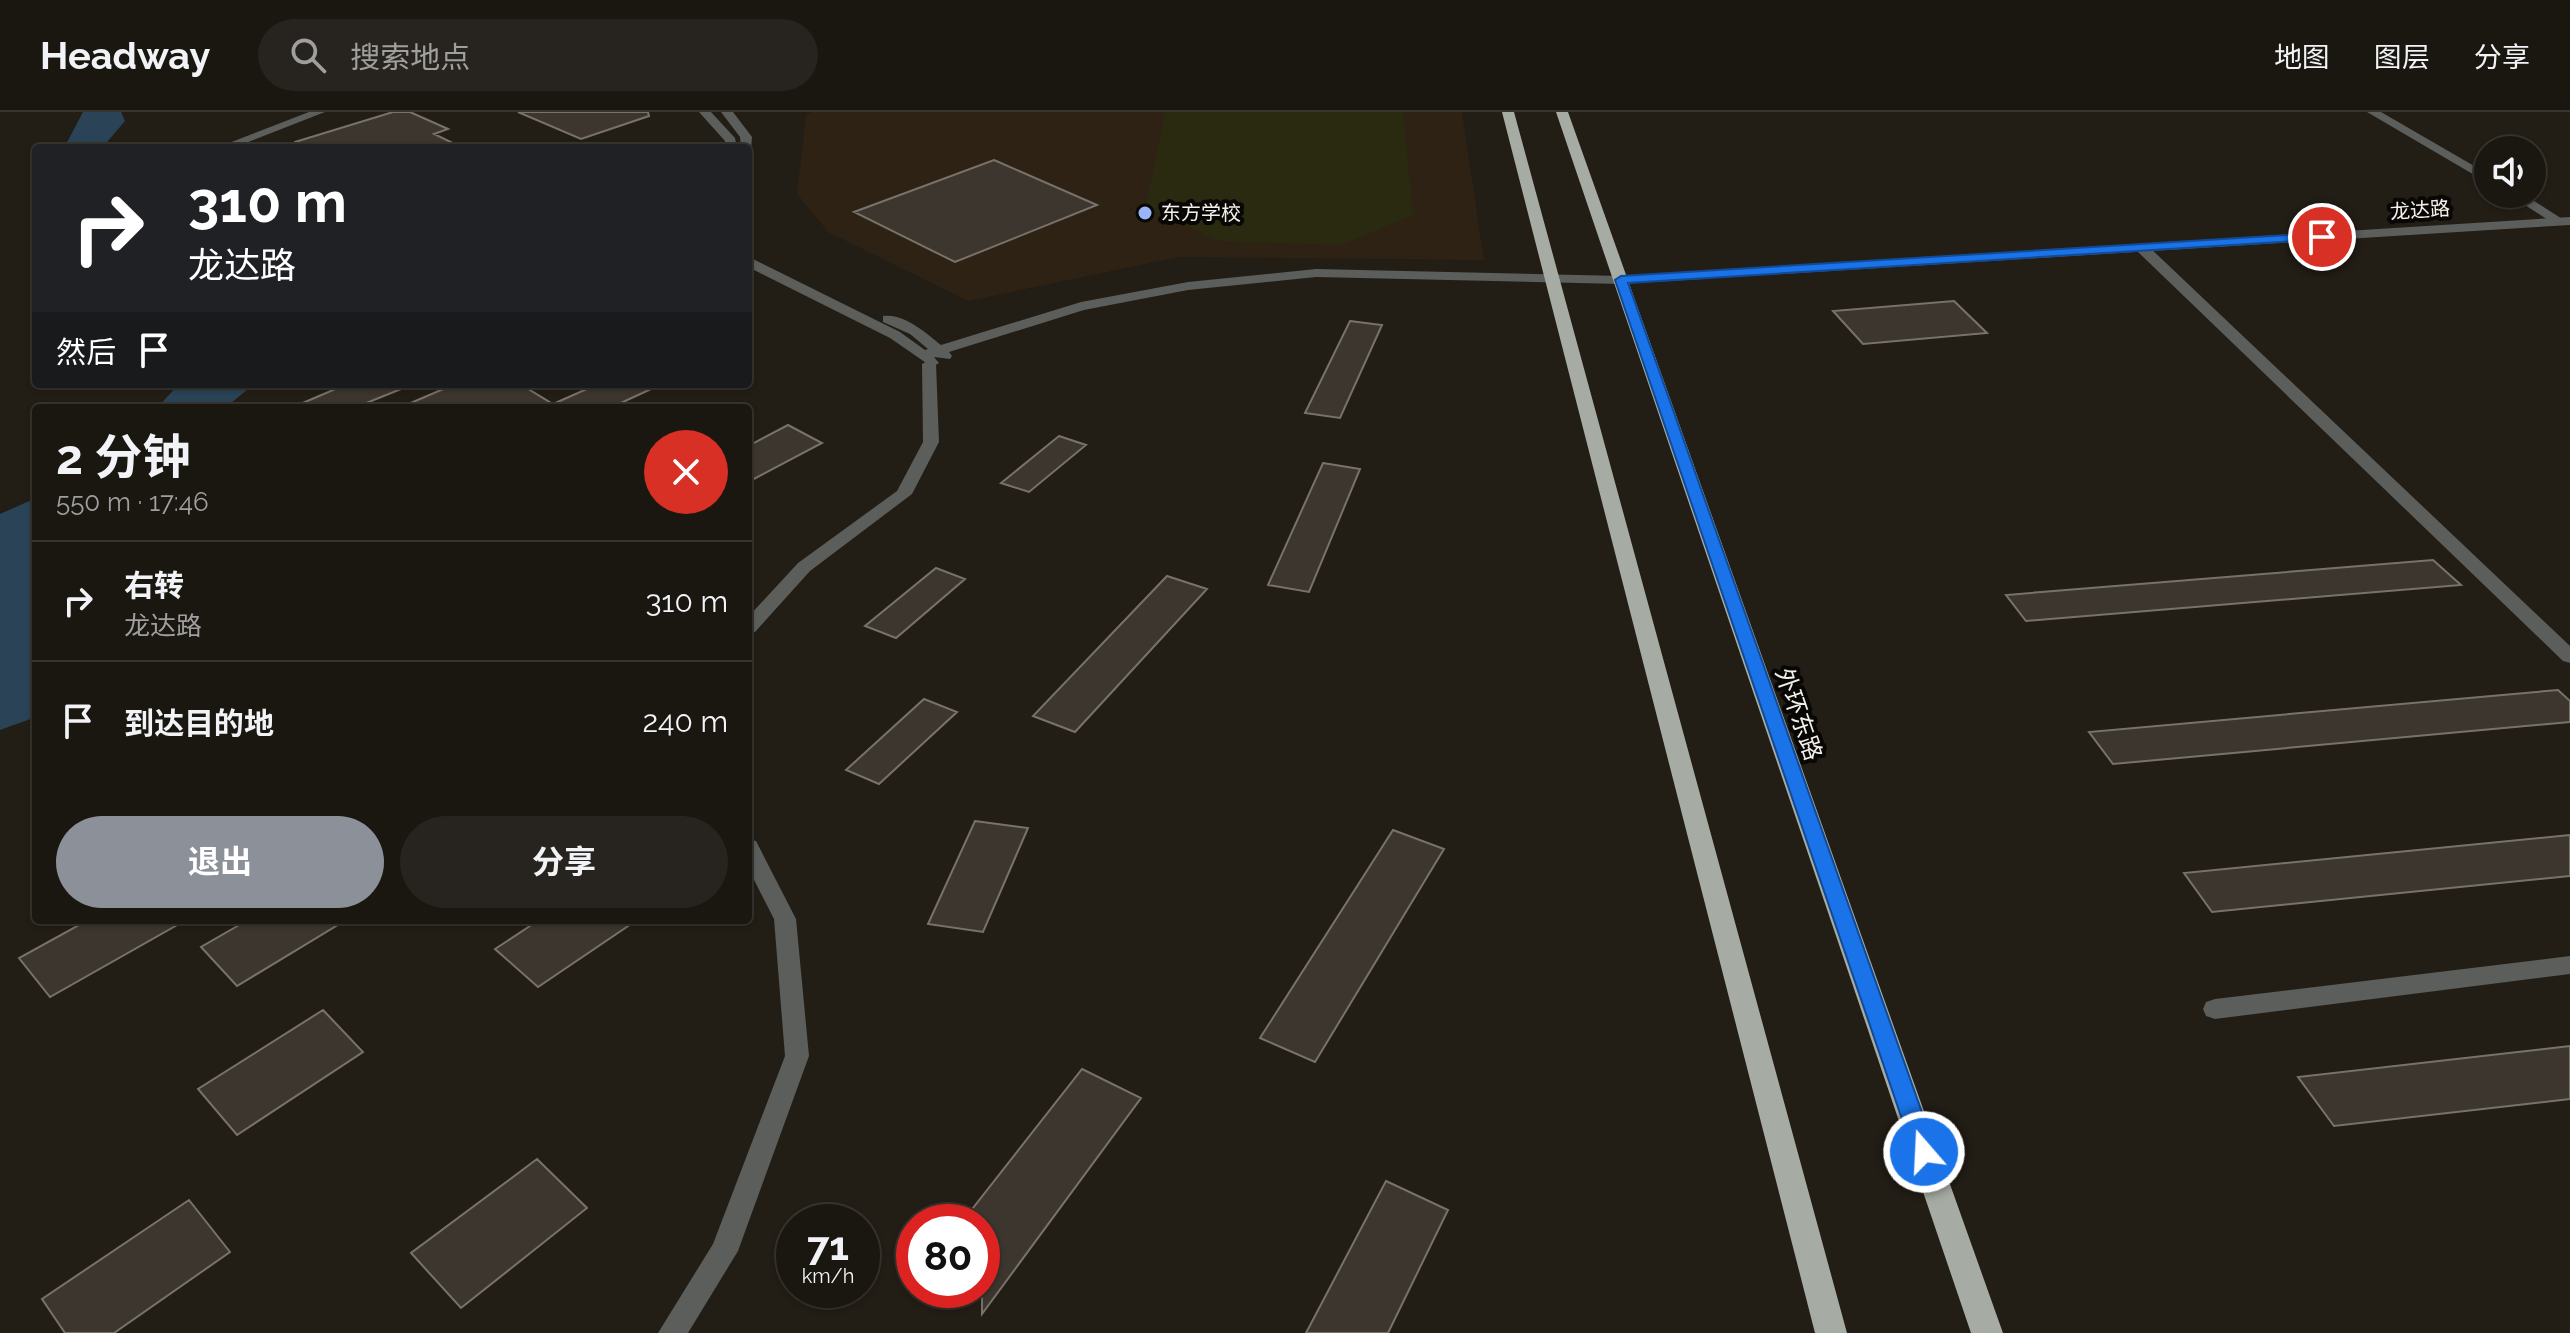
<!DOCTYPE html>
<html lang="zh">
<head>
<meta charset="utf-8">
<style>
	body { margin:0; font-family:Raleway,"Noto Sans SC",sans-serif; background:#27231e; color:#f1f3f6; height:100vh; display:flex; flex-direction:column; font-size:30px; white-space:nowrap }
	* { box-sizing:border-box; margin:0 }
	p { font-size:26px; color:#9f9f9f }
	.icon { flex:none; width:44px; height:44px; fill:none; stroke:currentColor; stroke-width:2; stroke-linecap:round; stroke-linejoin:round }
	.map { position:relative; flex:1; overflow:hidden }
	.panel { position:absolute; left:32px; top:292px; width:720px; height:520px; display:flex; flex-direction:column; background:#1a1610; border-radius:8px; box-shadow:0 2px 6px #0004,0 0 0 2px #383530 }
	.panel>* { flex:none }
	.guide { position:absolute; left:32px; top:32px; width:720px; height:244px; border-radius:8px; box-shadow:0 2px 6px #0004,0 0 0 2px #383530; background:#202124; color:#fff; overflow:hidden }
	.fabs { position:absolute; left:2474px; top:24px; display:grid; gap:16px }
	.fabs a { display:grid; place-items:center; width:72px; height:72px; border-radius:50%; background:#1a1610; box-shadow:0 2px 6px #0004,0 0 0 2px #383530; font-size:40px }
	.speed { position:absolute; left:776px; top:1092px; display:flex; gap:16px; font-size:40px; font-weight:700; text-align:center }
	.speed>* { display:grid; place-content:center; width:104px; height:104px; border-radius:50%; background:#1a1610; box-shadow:0 2px 6px #0004,0 0 0 2px #383530; line-height:1 }
	.speed small { font-size:20px; font-weight:400 }
	.speed .limit { border:12px solid #d22; background:#fff; color:#111 }
	.pin { position:absolute; display:grid; place-items:center; width:68px; height:68px; color:#fff; margin:-34px; border:4px solid #fff; border-radius:50%; box-shadow:0 2px 8px #0007 }
	.me { position:absolute; width:88px; margin:-44px; rotate:341deg; stroke-linejoin:round; filter:drop-shadow(0 0 6px #0008) }
	.turn { display:flex; align-items:center; gap:28px; height:168px; padding:0 24px; font-size:36px }
	.turn .icon { width:104px; height:104px; stroke-width:2.5 }
	.turn b { display:block; font-size:56px; line-height:68px }
	.then { display:flex; align-items:center; height:76px; padding:0 24px; background:#0003; gap:16px; font-size:30px }
	.round { display:grid; place-items:center; flex:none; width:84px; height:84px; border-radius:42px; background:#27231e }
	.overview { display:flex; align-items:center; justify-content:space-between; height:136px; padding:0 24px }
	h1 { font-size:48px; font-weight:700; line-height:60px }
	.primary-button { display:flex; gap:16px; margin-top:auto; padding:16px 24px }
	.primary-button a { flex:1; height:92px; border-radius:48px; background:#8c9099; color:#fff; font-size:32px; font-weight:700; line-height:92px; text-align:center }
	.primary-button a+a { background:#27231e; color:#f1f3f6 }
	ul { padding:0; list-style:none }
	li { display:flex; align-items:center; gap:24px; height:120px; padding:0 24px; border-top:2px solid #383530 }
	li div { flex:1 }
	li b { display:block; font-size:30px }
	li em { font-style:normal }
	header { display:flex; align-items:center; gap:48px; box-sizing:border-box; height:112px; padding:0 40px; background:#1a1610; border-bottom:2px solid #383530 }
	header strong { font-size:38px }
	nav { display:flex; gap:44px; margin-inline-start:auto; font-size:28px }
	.search { width:560px; height:72px; background:#27231e; display:flex; align-items:center; gap:20px; box-sizing:border-box; padding:0 28px; border-radius:44px; color:#9f9f9f; font-size:30px }
	.map>svg:first-child { display:block }
	.education { fill:#2e2214 }
	.green { fill:#292a10 }
	.water { fill:#2a4356 }
	.building { fill:#3c362e; stroke:#79726a; stroke-width:2 }
	.lines { fill:none; stroke-linecap:round; stroke-linejoin:round }
	.minor { fill:#5b5e5a; fill-rule:evenodd }
	.tertiary { fill:#5b5e5a; fill-rule:evenodd }
	.trunk { fill:#a6aca3; fill-rule:evenodd }
	.route { fill:#1a73e8; stroke:#114b97; stroke-width:2 }
	.poi-dot { fill:#99b5fd; stroke:#090705; stroke-width:3 }
	.labels { text-anchor:middle; dominant-baseline:central; stroke-width:8; stroke-linejoin:round; paint-order:stroke }
	.far-street-label { font-size:20px; fill:#f4f0eb; stroke:#090705 }
	.far-poi-label { font-size:20px; fill:#f4f0eb; stroke:#090705; text-anchor:start }
	.street-label { font-size:24px; fill:#f4f0eb; stroke:#090705 }
</style>
</head>
<body>
<header>
<strong>Headway</strong>
<div class="search"><svg class="icon" aria-label="search" viewBox="0 0 24 24"><circle cx="10" cy="10" r="6"/><path d="M15 15l6 6"/></svg>搜索地点</div>
<nav><a>地图</a><a>图层</a><a>分享</a></nav>
</header>
<div class="map">
<svg width="2570" height="1221" viewBox="0 0 2570 1221">
	<rect width="100%" height="100%" fill="#221d15"/>
	<!-- education -->
	<path class="education" d="M 812,0 L 1462,0 L 1484,148 L 1179,145 L 968,189 L 828,120 L 797,82 L 806,2 Z"/>
	<!-- green -->
	<path class="green" d="M 1165,0 L 1403,0 L 1413,103 L 1341,133 L 1219,129 L 1146,94 Z"/>
	<!-- water -->
	<path class="water" d="M 83,0 L 121,0 L 125,9 L 102,36 L 64,36 Z
		M 179,272 L 254,272 L 225,296 L 157,296 Z
		M 36,386 L 36,605 L 0,618 L 0,402 Z"/>
	<!-- building -->
	<path class="building" d="M 393,0 L 410,0 L 448,17 L 434,22 L 463,36 L 296,36 L 295,30 Z
		M 518,0 L 648,0 L 649,4 L 581,27 Z
		M 994,48 L 1097,93 L 955,150 L 854,100 Z
		M 1954,189 L 1987,221 L 1863,232 L 1833,199 Z
		M 1350,209 L 1382,213 L 1340,306 L 1305,301 Z
		M 347,272 L 411,272 L 411,273 L 354,296 L 291,296 Z
		M 455,272 L 520,272 L 553,292 L 598,272 L 662,272 L 610,296 L 399,296 Z
		M 788,313 L 822,331 L 748,370 L 748,334 Z
		M 1059,324 L 1086,333 L 1029,380 L 1001,371 Z
		M 1323,351 L 1360,357 L 1309,480 L 1268,473 Z
		M 2433,448 L 2461,473 L 2026,509 L 2006,483 Z
		M 936,456 L 965,467 L 896,526 L 865,514 Z
		M 1167,464 L 1207,477 L 1075,620 L 1033,604 Z
		M 2558,578 L 2570,589 L 2570,610 L 2113,652 L 2089,620 Z
		M 924,587 L 957,600 L 879,672 L 846,658 Z
		M 975,709 L 1028,716 L 983,820 L 928,812 Z
		M 1393,718 L 1444,737 L 1315,950 L 1260,926 Z
		M 2570,723 L 2570,764 L 2212,800 L 2184,761 Z
		M 88,808 L 186,808 L 50,885 L 19,846 Z
		M 248,808 L 346,808 L 237,874 L 201,835 Z
		M 539,808 L 637,808 L 538,875 L 495,837 Z
		M 323,898 L 363,940 L 237,1023 L 198,977 Z
		M 2570,934 L 2570,987 L 2334,1014 L 2298,965 Z
		M 1082,957 L 1141,986 L 982,1202 L 982,1110 L 962,1110 Z
		M 537,1047 L 587,1096 L 461,1196 L 411,1141 Z
		M 1386,1069 L 1448,1098 L 1388,1221 L 1306,1221 Z
		M 189,1088 L 230,1140 L 114,1221 L 65,1221 L 42,1187 Z"/>
	<g class="lines">
		<!-- minor -->
		<path class="minor" d="M 2367,0 L 2381,0 L 2488,62 L 2488,71 Z
			M 2508,82 L 2523,82 L 2567,110 L 2556,113 Z
			M 2137,133 L 2147,133 L 2570,534 L 2570,551 L 2563,549 L 2137,139 Z
			M 929,248 L 936,252 L 939,330 L 912,382 L 810,459 L 755,520 L 748,522 L 748,505 L 798,451 L 897,379 L 923,330 L 922,252 Z
			M 748,727 L 756,729 L 796,807 L 809,944 L 738,1139 L 688,1221 L 658,1221 L 713,1132 L 785,944 L 774,807 L 748,756 Z
			M 2570,844 L 2570,862 L 2215,907 L 2206,904 L 2203,897 L 2206,890 L 2215,887 Z"/>
		<!-- tertiary -->
		<path class="tertiary" d="M 309,0 L 325,0 L 233,36 L 216,36 Z
			M 699,0 L 711,0 L 735,26 L 737,36 L 725,36 L 725,29 Z
			M 721,0 L 733,0 L 752,25 L 751,38 L 741,36 L 740,25 Z
			M 2570,105 L 2570,113 L 1621,172 L 1316,165 L 1188,178 L 1084,198 L 949,240 L 952,244 L 950,247 L 934,245 L 939,251 L 932,255 L 890,226 L 748,155 L 748,146 L 753,147 L 900,220 L 925,238 L 928,237 L 910,222 L 883,210 L 883,204 C 904,201 926,221 941,233 L 1081,190 L 1188,170 L 1316,157 L 1621,164 Z"/>
		<!-- trunk -->
		<path class="trunk" d="M 1502,0 L 1514,0 L 1847,1221 L 1815,1221 Z
			M 1556,0 L 1568,0 L 2003,1221 L 1971,1221 Z"/>
	</g>
	<!-- route -->
	<path class="route" d="M 2322,121 L 2326,122 L 2326,127 L 1628,171 L 1936,1040 L 1932,1048 L 1924,1051 L 1916,1048 L 1615,168 L 1621,164 Z"/>
	<!-- markers -->
	<circle class="poi-dot" cx="1145" cy="101" r="8"/>
	<g class="labels">
		<!-- far-street labels -->
		<g class="far-street-label">
			<text transform="translate(2420 98) rotate(-4)">龙达路</text>
		</g>
		<!-- far-poi labels -->
		<g class="far-poi-label">
			<text x="1161" y="101">东方学校</text>
		</g>
		<!-- street labels -->
		<g class="street-label">
			<text transform="translate(1799 602) rotate(71)">外环东路</text>
		</g>
	</g>
</svg>
<div class="fabs">
<a><svg class="icon" aria-label="sound" viewBox="0 0 24 24"><path d="M4 9h4l5-4v14l-5-4H4zM17 9q2 3 0 6"/></svg></a>
</div>
<div class="speed"><div>71<small>km/h</small></div><div class="limit">80</div></div>
<div class="pin" style="left:2322px;top:125px;background:#d93025"><svg class="icon" aria-label="arrive" viewBox="0 0 24 24"><path d="M6 21V4h12l-3 4 3 4H6"/></svg></div>
<svg class="me" style="left:1924px;top:1040px" viewBox="-20 -20 40 40"><circle r="17" fill="#1a73e8" stroke="#fff" stroke-width="3"/><path d="M0-11L8 9 0 5-8 9z" fill="#fff"/></svg>
<div class="guide">
<div class="turn"><svg class="icon" aria-label="right" viewBox="0 0 24 24"><path d="M7 20v-9h11M14 6l5 5-5 5"/></svg><div><b>310 m</b>龙达路</div></div>
<div class="then">然后<svg class="icon" aria-label="arrive" viewBox="0 0 24 24"><path d="M6 21V4h12l-3 4 3 4H6"/></svg></div>
</div>
<section class="panel">
<div class="overview"><div><h1>2 分钟</h1><p>550 m · 17:46</p></div><a class="round" style="background:#d93025;color:#fff"><svg class="icon" aria-label="close" viewBox="0 0 24 24"><path d="M6 6l12 12M18 6L6 18"/></svg></a></div>
<ul>
<li><svg class="icon" aria-label="right" viewBox="0 0 24 24"><path d="M7 20v-9h11M14 6l5 5-5 5"/></svg><div><b>右转</b><p>龙达路</p></div><em>310 m</em></li>
<li><svg class="icon" aria-label="arrive" viewBox="0 0 24 24"><path d="M6 21V4h12l-3 4 3 4H6"/></svg><div><b>到达目的地</b></div><em>240 m</em></li>
</ul>
<div class="primary-button"><a>退出</a><a>分享</a></div>
</section>
</div>
</body>
</html>
